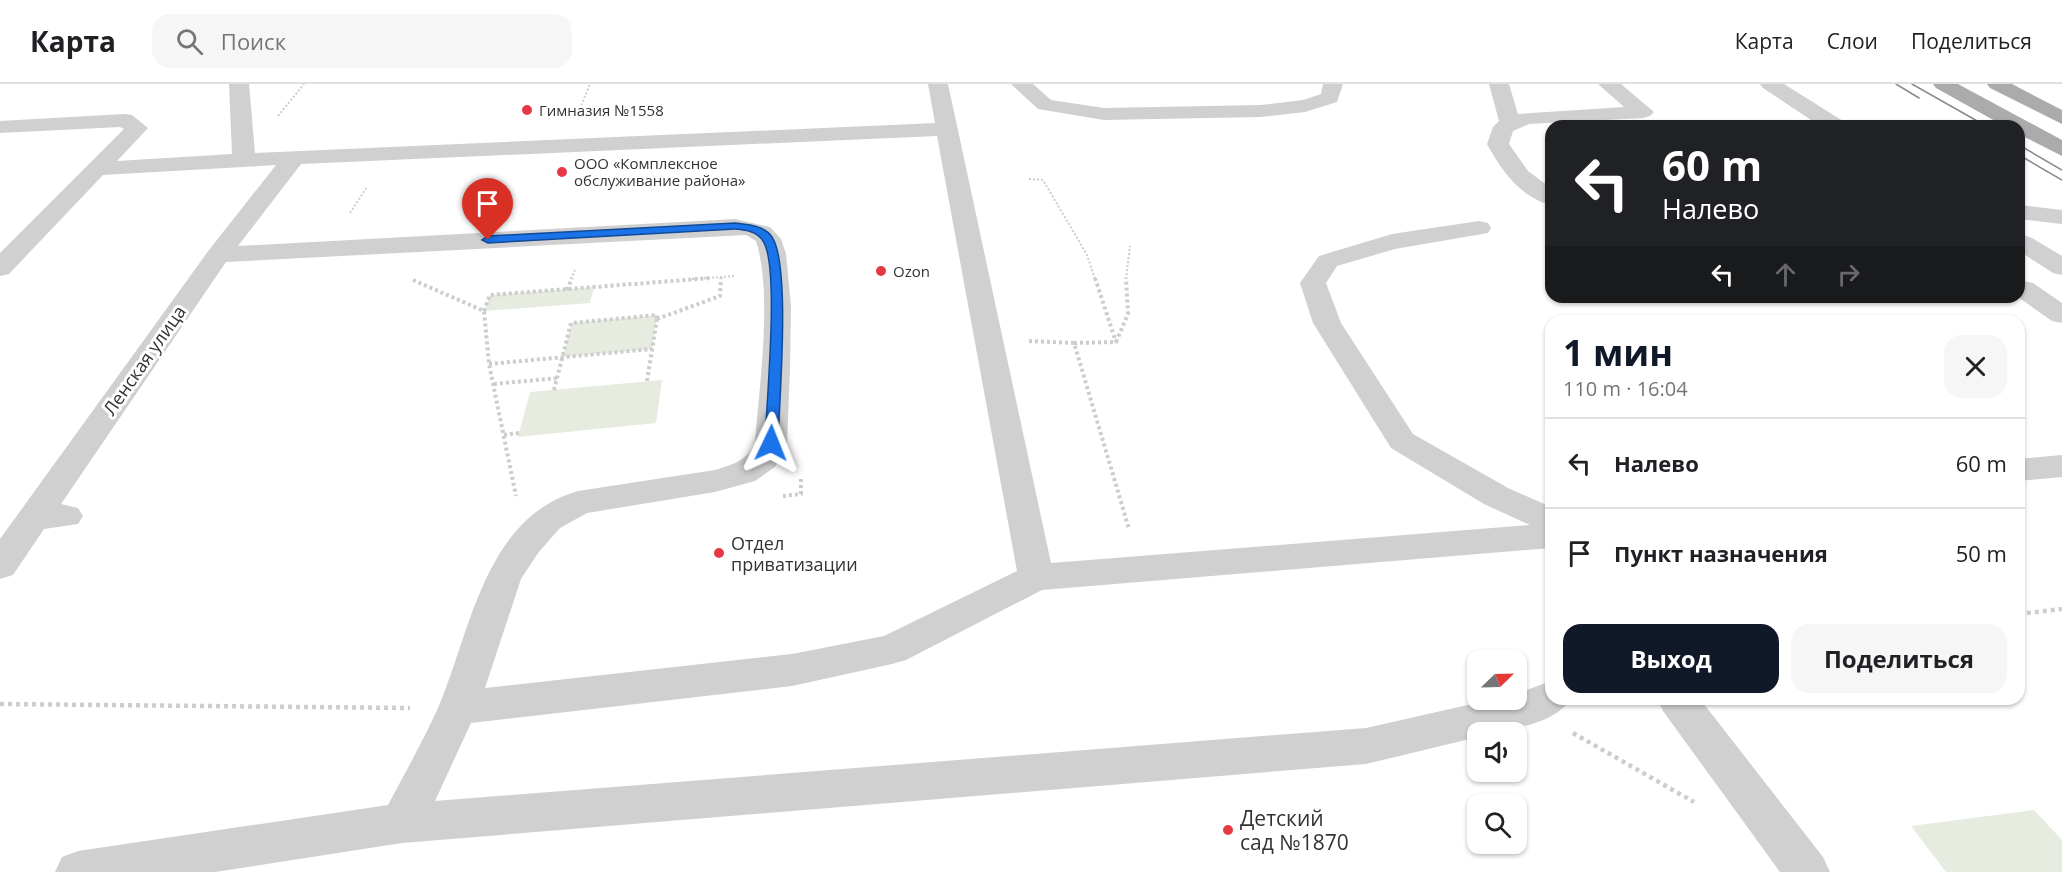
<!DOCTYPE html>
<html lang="ru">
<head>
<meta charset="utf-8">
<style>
	body { margin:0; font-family:"Open Sans",sans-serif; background:#f6f6f6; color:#202124; height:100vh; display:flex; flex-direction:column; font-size:22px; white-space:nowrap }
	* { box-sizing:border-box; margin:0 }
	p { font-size:20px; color:#757577 }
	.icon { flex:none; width:33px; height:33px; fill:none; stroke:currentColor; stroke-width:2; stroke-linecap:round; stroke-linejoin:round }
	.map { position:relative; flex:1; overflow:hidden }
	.side { position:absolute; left:1545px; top:231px; width:480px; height:390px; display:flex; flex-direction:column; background:#fff; border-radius:18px; box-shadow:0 2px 4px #0004 }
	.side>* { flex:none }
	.guide { position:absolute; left:1545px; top:36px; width:480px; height:183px; border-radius:18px; box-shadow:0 2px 4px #0004; background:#202124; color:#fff; overflow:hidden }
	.needle { width:39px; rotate:67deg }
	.controls { position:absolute; left:1467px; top:566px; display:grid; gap:12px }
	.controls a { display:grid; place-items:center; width:60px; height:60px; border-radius:12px; background:#fff; box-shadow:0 2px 4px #0004; font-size:30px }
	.pin { position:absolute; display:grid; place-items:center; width:51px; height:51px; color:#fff; margin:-62px -26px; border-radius:50% 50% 50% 0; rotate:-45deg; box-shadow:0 0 6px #0007 }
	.pin .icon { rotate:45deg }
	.me { position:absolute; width:66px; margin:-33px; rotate:2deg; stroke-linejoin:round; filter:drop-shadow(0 0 4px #0008) }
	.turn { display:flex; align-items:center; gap:21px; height:126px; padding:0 18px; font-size:27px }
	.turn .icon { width:78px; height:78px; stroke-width:2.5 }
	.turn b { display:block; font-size:42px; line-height:51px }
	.lanes { display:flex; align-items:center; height:57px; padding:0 18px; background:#0003; justify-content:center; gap:30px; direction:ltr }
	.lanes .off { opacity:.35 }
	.round { display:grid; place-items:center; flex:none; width:63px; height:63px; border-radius:18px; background:#f6f6f6 }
	.headline { display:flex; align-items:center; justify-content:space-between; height:102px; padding:0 18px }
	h1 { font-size:36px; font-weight:700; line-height:45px; color:#111827 }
	.primary-button { display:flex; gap:12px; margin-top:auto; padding:12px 18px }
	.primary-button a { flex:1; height:69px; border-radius:18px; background:#111827; color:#fff; font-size:24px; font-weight:700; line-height:69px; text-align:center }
	.primary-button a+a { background:#f6f6f6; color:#202124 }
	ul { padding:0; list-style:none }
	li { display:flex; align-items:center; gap:18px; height:90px; padding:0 18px; border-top:2px solid #e0e0e0 }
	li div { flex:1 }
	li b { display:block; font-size:22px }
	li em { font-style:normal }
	header { display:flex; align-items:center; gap:36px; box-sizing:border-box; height:84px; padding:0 30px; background:#fff; border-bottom:2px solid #e0e0e0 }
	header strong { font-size:28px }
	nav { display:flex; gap:33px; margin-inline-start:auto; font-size:21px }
	.search { width:420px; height:54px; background:#f6f6f6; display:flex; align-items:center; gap:15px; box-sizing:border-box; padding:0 21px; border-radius:18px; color:#757577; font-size:22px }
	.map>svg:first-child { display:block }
	.green { fill:#e6ecdf }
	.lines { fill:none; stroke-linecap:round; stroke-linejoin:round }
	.path-far2 { stroke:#cdcdcd; stroke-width:2; stroke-dasharray:2 2; stroke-linecap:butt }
	.path-far1 { stroke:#cdcdcd; stroke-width:4; stroke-dasharray:3 3; stroke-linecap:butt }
	.path { stroke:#cdcdcd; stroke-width:4.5; stroke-dasharray:4 4; stroke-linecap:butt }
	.minor { fill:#d0d0d0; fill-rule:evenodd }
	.major { fill:#ababab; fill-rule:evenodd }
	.tram { stroke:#888; stroke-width:1.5 }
	.route { fill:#1a73e8; stroke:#114b97; stroke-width:1.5 }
	.poi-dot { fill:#e63946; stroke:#fff; stroke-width:2 }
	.labels { text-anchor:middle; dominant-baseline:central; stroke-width:6; stroke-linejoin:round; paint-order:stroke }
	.far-poi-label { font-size:15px; fill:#333; stroke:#fff; text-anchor:start }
	.street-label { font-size:18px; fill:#333; stroke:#fff }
	.poi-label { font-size:18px; fill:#333; stroke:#fff; text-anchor:start }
	.near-poi-label { font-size:21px; fill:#333; stroke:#fff; text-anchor:start }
</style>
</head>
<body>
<header>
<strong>Карта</strong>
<div class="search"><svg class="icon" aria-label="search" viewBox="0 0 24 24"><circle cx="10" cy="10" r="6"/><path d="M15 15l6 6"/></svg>Поиск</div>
<nav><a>Карта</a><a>Слои</a><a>Поделиться</a></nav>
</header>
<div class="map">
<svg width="2062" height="788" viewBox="0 0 2062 788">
	<rect width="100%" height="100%" fill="#fff"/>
	<!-- green -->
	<path class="green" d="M 594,203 L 590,219 L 484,227 L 490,211 Z
		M 657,231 L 652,265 L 563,273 L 571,239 Z
		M 662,296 L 656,339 L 518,353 L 530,308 Z
		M 2034,726 L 2062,756 L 2062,788 L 1946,788 L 1911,742 Z"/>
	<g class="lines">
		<!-- path-far2 -->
		<path class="path-far2" d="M 558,26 L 581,22 L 590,0
			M 278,32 L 304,0
			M 1029,95 L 1043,96 L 1087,171 L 1095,195
			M 350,129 L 367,103
			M 571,195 L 575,186
			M 692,195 L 735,192
			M 721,195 L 721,193
			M 1126,195 L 1130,162"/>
		<!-- path-far1 -->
		<path class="path-far1" d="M 1095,194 L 1116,258
			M 413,196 L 484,227 L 489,280 L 516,412
			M 567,206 L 572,194
			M 484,227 L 490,211 L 711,194
			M 657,235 L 720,212 L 721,194
			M 1029,257 L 1074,259 L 1129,445
			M 1074,259 L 1116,258 L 1128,230 L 1126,194
			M 489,280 L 652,265
			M 647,297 L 657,235
			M 494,300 L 558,294
			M 554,306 L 571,239 L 657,231 L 657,235
			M 504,351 L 519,349
			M 783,412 L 801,410 L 801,394"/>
		<!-- path -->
		<path class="path" d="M 2019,530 L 2062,525
			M 0,620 L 410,624
			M 1573,649 L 1694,718"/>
		<!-- minor -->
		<path class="minor" d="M 229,0 L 249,0 L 255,69 L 935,39 L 928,0 L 948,0 L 1051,479 L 1530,441 L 1484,420 L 1391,364 L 1313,239 L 1300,199 L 1319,172 L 1392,150 L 1479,137 L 1488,139 L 1491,144 L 1488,149 L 1395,165 L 1337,182 L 1326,199 L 1341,239 L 1413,350 L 1508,404 L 1551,423 L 1551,464 L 1042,506 L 906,576 L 892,580 L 792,602 L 471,639 L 435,717 L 1366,644 L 1494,615 L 1516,615 L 1516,610 L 1551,597 L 1551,615 L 1570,615 C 1557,640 1504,648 1478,648 L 1478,653 L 1366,680 L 402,759 L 215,788 L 55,788 L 62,773 L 78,767 L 388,721 C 405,689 423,657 438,624 C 471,547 484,434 578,407 L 715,386 C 732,381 748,376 755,359 C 759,302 773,210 756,157 L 746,151 L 226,178 L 61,420 L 78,424 L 83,432 L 78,440 L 44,445 L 13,491 L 0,495 L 0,455 L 209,166 L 276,81 L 103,91 L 9,190 L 0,192 L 0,169 L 124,45 L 120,43 L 0,49 L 0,37 L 124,30 L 132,31 L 148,44 L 117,77 L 232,70 ZM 937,52 L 1017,487 L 884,552 L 792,570 L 485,604 L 521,495 L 538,469 L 560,444 L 587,429 L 715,408 L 755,397 L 775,383 L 780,375 L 787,359 L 790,285 L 791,222 L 786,170 L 781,155 L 770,143 L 735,135 L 238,162 L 301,80 Z
			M 1011,0 L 1033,0 L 1051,16 L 1104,24 L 1261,21 L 1303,16 L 1321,10 L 1323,0 L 1343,0 L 1337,18 L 1305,28 L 1261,33 L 1104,36 L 1038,25 Z
			M 1489,0 L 1509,0 L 1518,30 L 1624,23 L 1598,0 L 1621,0 L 1654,28 L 1650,32 L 1643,34 L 1529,40 L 1513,47 L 1509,60 L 1528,87 L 1551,104 L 1551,121 C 1521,114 1501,86 1487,60 L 1493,43 L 1499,37 Z
			M 1760,0 L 1784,0 L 1843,37 L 1846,42 L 1820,42 L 1763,4 Z
			M 2019,121 L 2062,126 L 2062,140 L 2019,135 Z
			M 2023,151 L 2032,154 L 2062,172 L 2062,191 L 2053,189 L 2019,167 L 2019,152 Z
			M 2024,197 L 2033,199 L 2062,219 L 2062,239 L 2052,237 L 2018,213 L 2019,198 Z
			M 2062,371 L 2062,393 L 2019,397 L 2019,375 Z
			M 1657,615 L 1700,615 L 1823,773 L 1830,788 L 1780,788 L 1663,627 Z"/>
		<!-- major -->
		<path class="major" d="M 1933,0 L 1958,0 L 2062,56 L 2062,72 L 2019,50 L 2019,42 L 2004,42 L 1936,4 Z
			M 1987,0 L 2012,0 L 2062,26 L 2062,40 L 1990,4 Z"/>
		<!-- tram -->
		<path class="tram" d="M 1896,0 L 1919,14
			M 1912,0 L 1986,42
			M 2019,61 L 2062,86
			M 2019,71 L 2062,96"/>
	</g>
	<!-- route -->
	<path class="route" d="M 735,139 C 748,141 764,141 772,153 C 791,182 779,318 778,359 L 771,363 L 765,359 C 766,322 780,182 763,157 C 757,147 745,146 735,145 L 488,159 L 482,156 L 488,152 Z"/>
	<!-- markers -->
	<g class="poi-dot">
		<circle cx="527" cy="26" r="6"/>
		<circle cx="562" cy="88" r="6"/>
		<circle cx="881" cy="187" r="6"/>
		<circle cx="719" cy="469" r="6"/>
		<circle cx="1228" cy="746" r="6"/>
	</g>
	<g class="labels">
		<!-- far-poi labels -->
		<g class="far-poi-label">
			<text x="539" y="26">Гимназия №1558</text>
			<text x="574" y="79">ООО «Комплексное<tspan x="574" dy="17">обслуживание района»</tspan></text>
			<text x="893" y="187">Ozon</text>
		</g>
		<!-- street labels -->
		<g class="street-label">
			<text transform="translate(144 276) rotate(-55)">Ленская улица</text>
		</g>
		<!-- poi labels -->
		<g class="poi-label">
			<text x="731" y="459">Отдел<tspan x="731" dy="21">приватизации</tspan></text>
		</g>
		<!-- near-poi labels -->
		<g class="near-poi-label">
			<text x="1240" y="734">Детский<tspan x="1240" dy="24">сад №1870</tspan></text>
		</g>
	</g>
</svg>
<div class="controls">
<a><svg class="needle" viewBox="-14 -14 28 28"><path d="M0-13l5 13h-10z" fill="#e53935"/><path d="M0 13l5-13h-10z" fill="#757577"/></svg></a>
<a><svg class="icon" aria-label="sound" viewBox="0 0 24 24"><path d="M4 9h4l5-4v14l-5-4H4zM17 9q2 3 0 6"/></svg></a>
<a><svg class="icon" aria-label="search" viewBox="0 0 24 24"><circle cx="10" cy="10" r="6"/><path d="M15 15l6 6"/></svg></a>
</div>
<div class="pin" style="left:488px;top:156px;background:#d93025"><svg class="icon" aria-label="arrive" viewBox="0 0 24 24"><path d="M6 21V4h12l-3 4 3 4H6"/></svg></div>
<svg class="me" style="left:771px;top:359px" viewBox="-20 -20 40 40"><path d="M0-17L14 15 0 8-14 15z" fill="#1a73e8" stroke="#fff" stroke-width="4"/></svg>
<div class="guide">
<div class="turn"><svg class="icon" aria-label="left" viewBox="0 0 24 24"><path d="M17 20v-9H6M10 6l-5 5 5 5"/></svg><div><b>60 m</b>Налево</div></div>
<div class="lanes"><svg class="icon" aria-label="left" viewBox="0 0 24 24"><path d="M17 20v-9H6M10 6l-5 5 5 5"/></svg><svg class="icon off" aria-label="ahead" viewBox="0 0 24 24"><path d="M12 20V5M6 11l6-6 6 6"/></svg><svg class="icon off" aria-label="right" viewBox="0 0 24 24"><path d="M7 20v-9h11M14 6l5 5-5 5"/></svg></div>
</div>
<section class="side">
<div class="headline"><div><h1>1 мин</h1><p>110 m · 16:04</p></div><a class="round"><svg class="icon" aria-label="close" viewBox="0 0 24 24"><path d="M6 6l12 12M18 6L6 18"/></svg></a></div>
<ul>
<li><svg class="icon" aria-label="left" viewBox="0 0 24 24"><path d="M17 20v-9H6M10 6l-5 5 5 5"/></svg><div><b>Налево</b></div><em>60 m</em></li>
<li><svg class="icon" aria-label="arrive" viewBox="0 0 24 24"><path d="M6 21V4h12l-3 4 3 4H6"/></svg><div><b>Пункт назначения</b></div><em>50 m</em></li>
</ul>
<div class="primary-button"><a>Выход</a><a>Поделиться</a></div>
</section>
</div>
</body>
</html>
